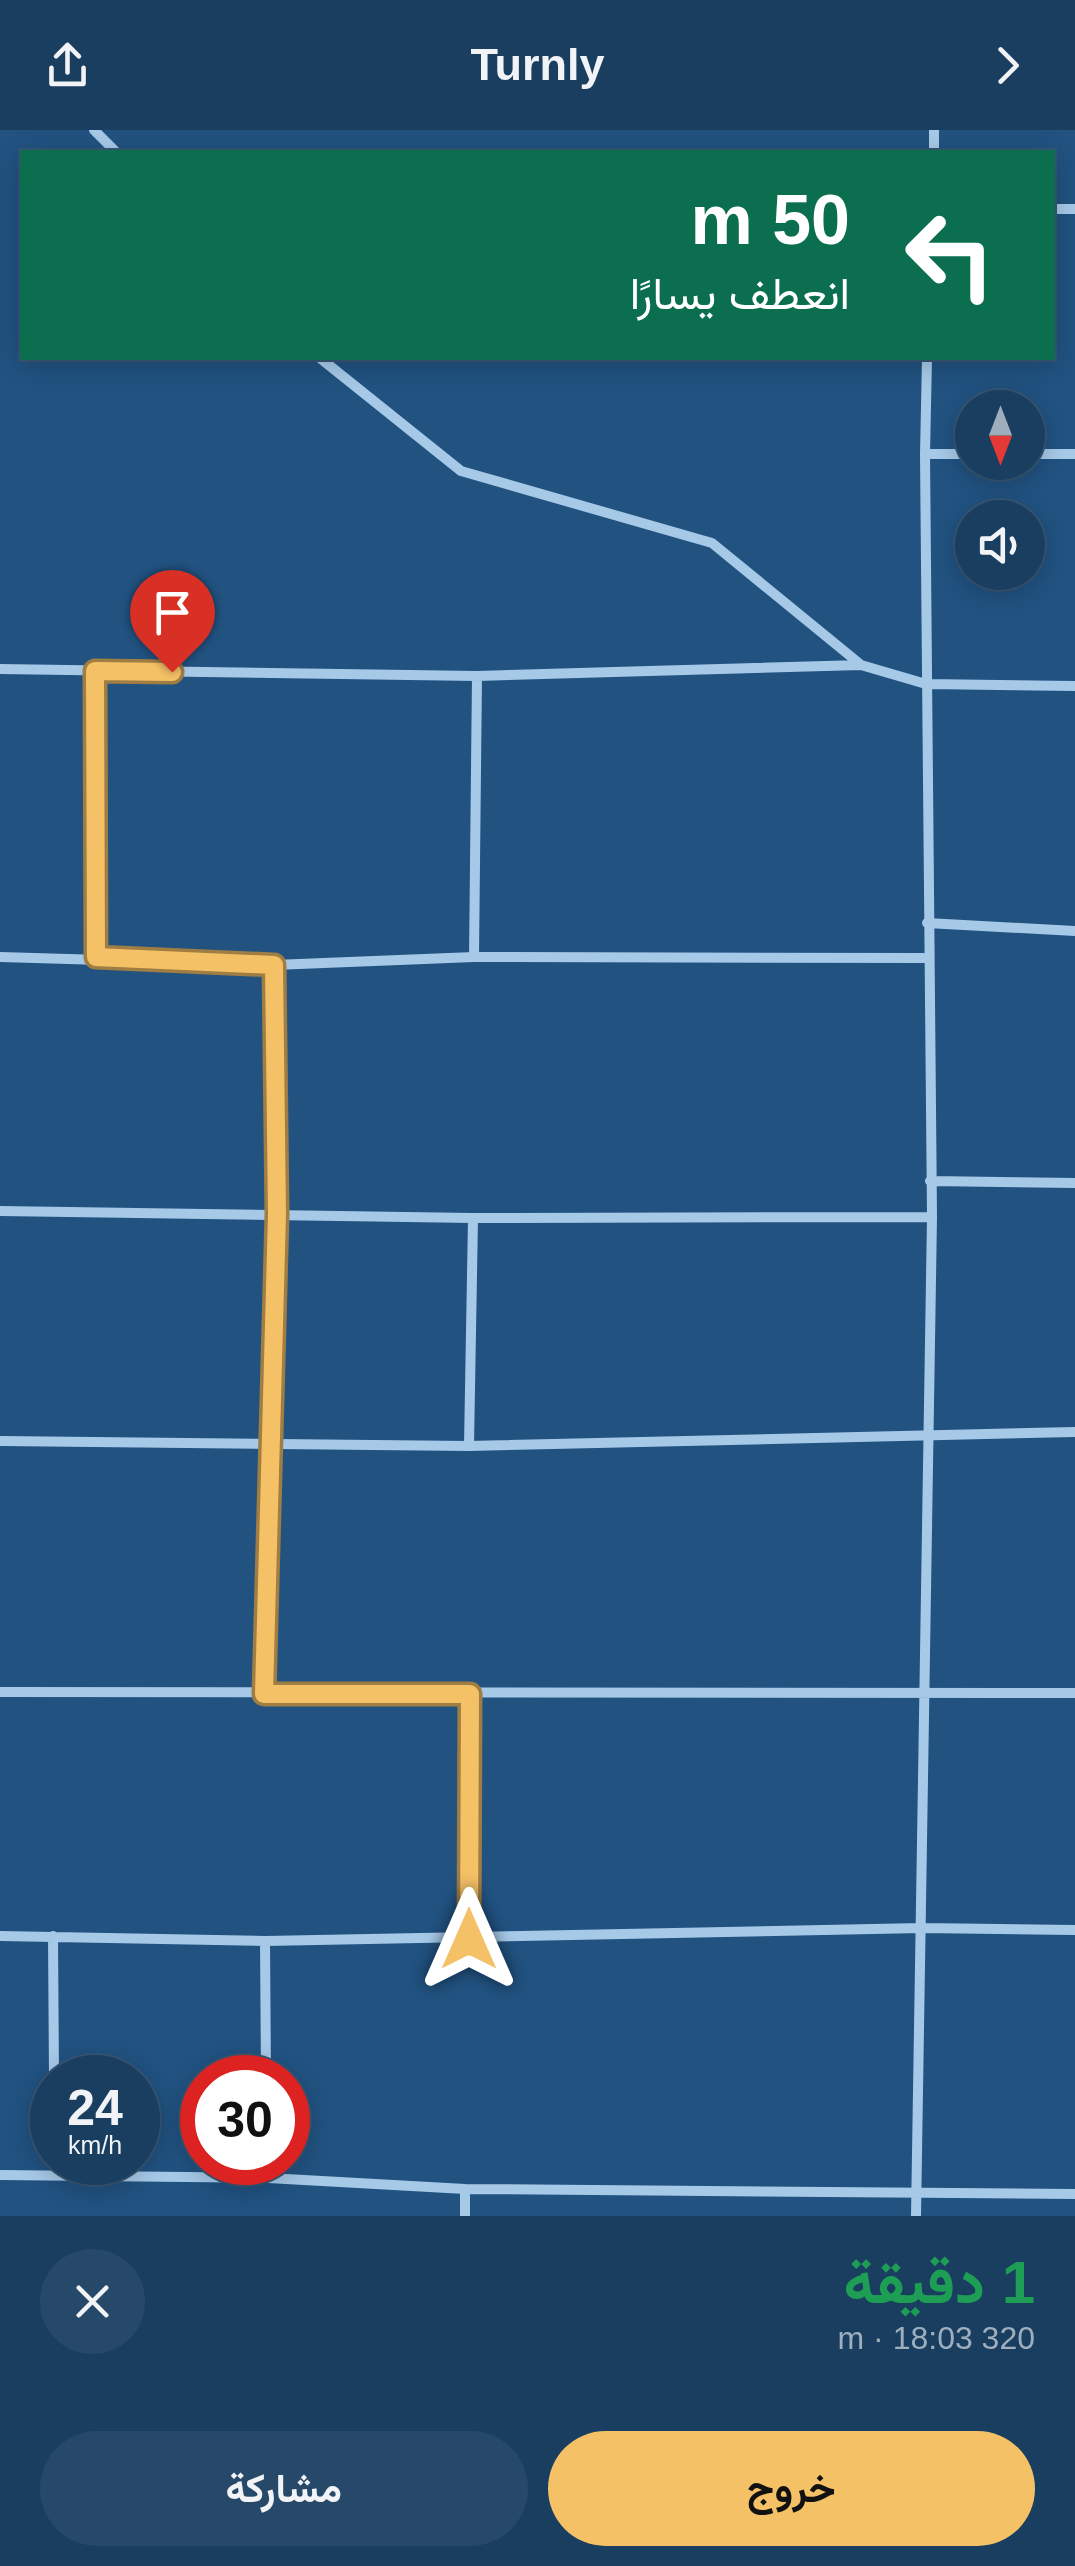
<!DOCTYPE html>
<html lang="ar">
<head>
<meta charset="utf-8">
<style>
	body { margin:0; font-family:Helvetica,Vazirmatn,sans-serif; background:#264969; color:#f1f3f6; direction:rtl; height:100vh; display:flex; flex-direction:column; font-size:38px; white-space:nowrap }
	* { box-sizing:border-box; margin:0 }
	p { font-size:32px; color:#9faebd }
	.icon { flex:none; width:55px; height:55px; fill:none; stroke:currentColor; stroke-width:2; stroke-linecap:round; stroke-linejoin:round }
	.map { position:relative; height:2086px; overflow:hidden; direction:ltr }
	.drawer { display:flex; flex-direction:column; background:#193e60; flex:1 }
	.drawer>* { flex:none }
	.top-card { position:absolute; left:20px; top:20px; width:1035px; height:210px; border-radius:0px; box-shadow:0 5px 25px #0003,0 0 0 2px #375775; direction:rtl; background:#0b6e4f; color:#fff; overflow:hidden }
	.needle { width:65px; rotate:180deg }
	.controls { position:absolute; left:955px; top:260px; display:grid; gap:20px }
	.controls a { display:grid; place-items:center; width:90px; height:90px; border-radius:50%; background:#193e60; box-shadow:0 5px 25px #0003,0 0 0 2px #375775; font-size:50px }
	.speed { position:absolute; left:30px; top:1925px; display:flex; gap:20px; font-size:50px; font-weight:700; text-align:center }
	.speed>* { display:grid; place-content:center; width:130px; height:130px; border-radius:50%; background:#193e60; box-shadow:0 5px 25px #0003,0 0 0 2px #375775; line-height:1 }
	.speed small { font-size:25px; font-weight:400 }
	.speed .limit { border:15px solid #d22; background:#fff; color:#111 }
	.pin { position:absolute; display:grid; place-items:center; width:85px; height:85px; color:#fff; margin:-102px -42px; border-radius:50% 50% 50% 0; rotate:-45deg; box-shadow:0 0 10px #0007 }
	.pin .icon { rotate:45deg }
	.me { position:absolute; width:110px; margin:-55px; rotate:0deg; stroke-linejoin:round; filter:drop-shadow(0 0 8px #0008) }
	.turn { display:flex; align-items:center; gap:35px; height:210px; padding:0 40px; font-size:45px }
	.turn .icon { width:130px; height:130px; stroke-width:2.5 }
	.turn b { display:block; font-size:70px; line-height:85px }
	.round { display:grid; place-items:center; flex:none; width:105px; height:105px; border-radius:52px; background:#264969 }
	.overview { display:flex; align-items:center; justify-content:space-between; height:170px; padding:0 40px }
	h1 { font-size:60px; font-weight:700; line-height:75px; color:#1e9e55 }
	.cta { display:flex; gap:20px; margin-top:auto; padding:20px 40px }
	.cta a { flex:1; height:115px; border-radius:60px; background:#f4c167; color:#111; font-size:40px; font-weight:700; line-height:115px; text-align:center }
	.cta a+a { background:#264969; color:#f1f3f6 }
	header { display:flex; justify-content:space-between; align-items:center; height:130px; padding:0 40px; background:#193e60; font-size:45px; font-weight:700 }
	.map>svg:first-child { display:block }
	.lines { fill:none; stroke-linecap:round; stroke-linejoin:round }
	.minor { stroke:#a6c9e8; stroke-width:10 }
	.route-casing { stroke:#9f7d43; stroke-width:25 }
	.route { stroke:#f4c167; stroke-width:18 }
</style>
</head>
<body>
<header><svg class="icon" aria-label="forward" viewBox="0 0 24 24"><path d="M9 5l7 7-7 7"/></svg>Turnly<svg class="icon" aria-label="share" viewBox="0 0 24 24"><path d="M12 15V3M7 8l5-5 5 5M5 13v7h14v-7"/></svg></header>
<div class="map">
<svg width="1075" height="2086" viewBox="0 0 1075 2086">
	<rect width="100%" height="100%" fill="#215280"/>
	<g class="lines">
		<!-- minor -->
		<path class="minor" d="M 94,0 L 116,22
			M 934,22 L 934,0
			M 1052,79 L 1075,79
			M 320,228 L 461,341 L 712,413 L 860,534
			M 925,324 L 972,324
			M 1028,324 L 1075,324
			M 0,539 L 477,546 L 861,535 L 926,554 L 1075,556
			M 95,541 L 96,827
			M 927,793 L 1075,801
			M 0,827 L 274,835 L 474,827 L 927,828
			M 474,827 L 477,546
			M 930,1051 L 1075,1053
			M 0,1081 L 473,1088 L 932,1087
			M 0,1311 L 469,1316 L 1075,1302
			M 469,1316 L 473,1088
			M 0,1562 L 1075,1563
			M 264,1564 L 277,1084 L 274,835
			M 0,1806 L 265,1811 L 922,1798 L 1075,1800
			M 53,1806 L 54,1948
			M 469,1809 L 471,1565
			M 265,1811 L 266,1948
			M 267,2032 L 268,2048
			M 0,2045 L 268,2048 L 465,2059 L 1075,2064
			M 465,2086 L 465,2059
			M 916,2086 L 932,1087 L 925,324 L 927,228"/>
	</g>
	<g class="lines">
		<defs>
			<path id="route" d="M 172,542 L 95,541 L 96,827 L 274,835 L 277,1084 L 264,1564 L 470,1564 L 469,1809"/>
		</defs>
		<!-- route casing -->
		<use href="#route" class="route-casing"/>
		<!-- route -->
		<use href="#route" class="route"/>
	</g>
</svg>
<div class="controls">
<a><svg class="needle" viewBox="-14 -14 28 28"><path d="M0-13l5 13h-10z" fill="#e53935"/><path d="M0 13l5-13h-10z" fill="#9faebd"/></svg></a>
<a><svg class="icon" aria-label="sound" viewBox="0 0 24 24"><path d="M4 9h4l5-4v14l-5-4H4zM17 9q2 3 0 6"/></svg></a>
</div>
<div class="speed"><div>24<small>km/h</small></div><div class="limit">30</div></div>
<div class="pin" style="left:172px;top:542px;background:#d93025"><svg class="icon" aria-label="arrive" viewBox="0 0 24 24"><path d="M6 21V4h12l-3 4 3 4H6"/></svg></div>
<svg class="me" style="left:469px;top:1809px" viewBox="-20 -20 40 40"><path d="M0-17L14 15 0 8-14 15z" fill="#f4c167" stroke="#fff" stroke-width="4"/></svg>
<div class="top-card">
<div class="turn"><svg class="icon" aria-label="left" viewBox="0 0 24 24"><path d="M17 20v-9H6M10 6l-5 5 5 5"/></svg><div><b>50 m</b>انعطف يسارًا</div></div>
</div>
</div>
<section class="drawer">
<div class="overview"><div><h1>1 دقيقة</h1><p>320 m · 18:03</p></div><a class="round"><svg class="icon" aria-label="close" viewBox="0 0 24 24"><path d="M6 6l12 12M18 6L6 18"/></svg></a></div>
<div class="cta"><a>خروج</a><a>مشاركة</a></div>
</section>
</body>
</html>
